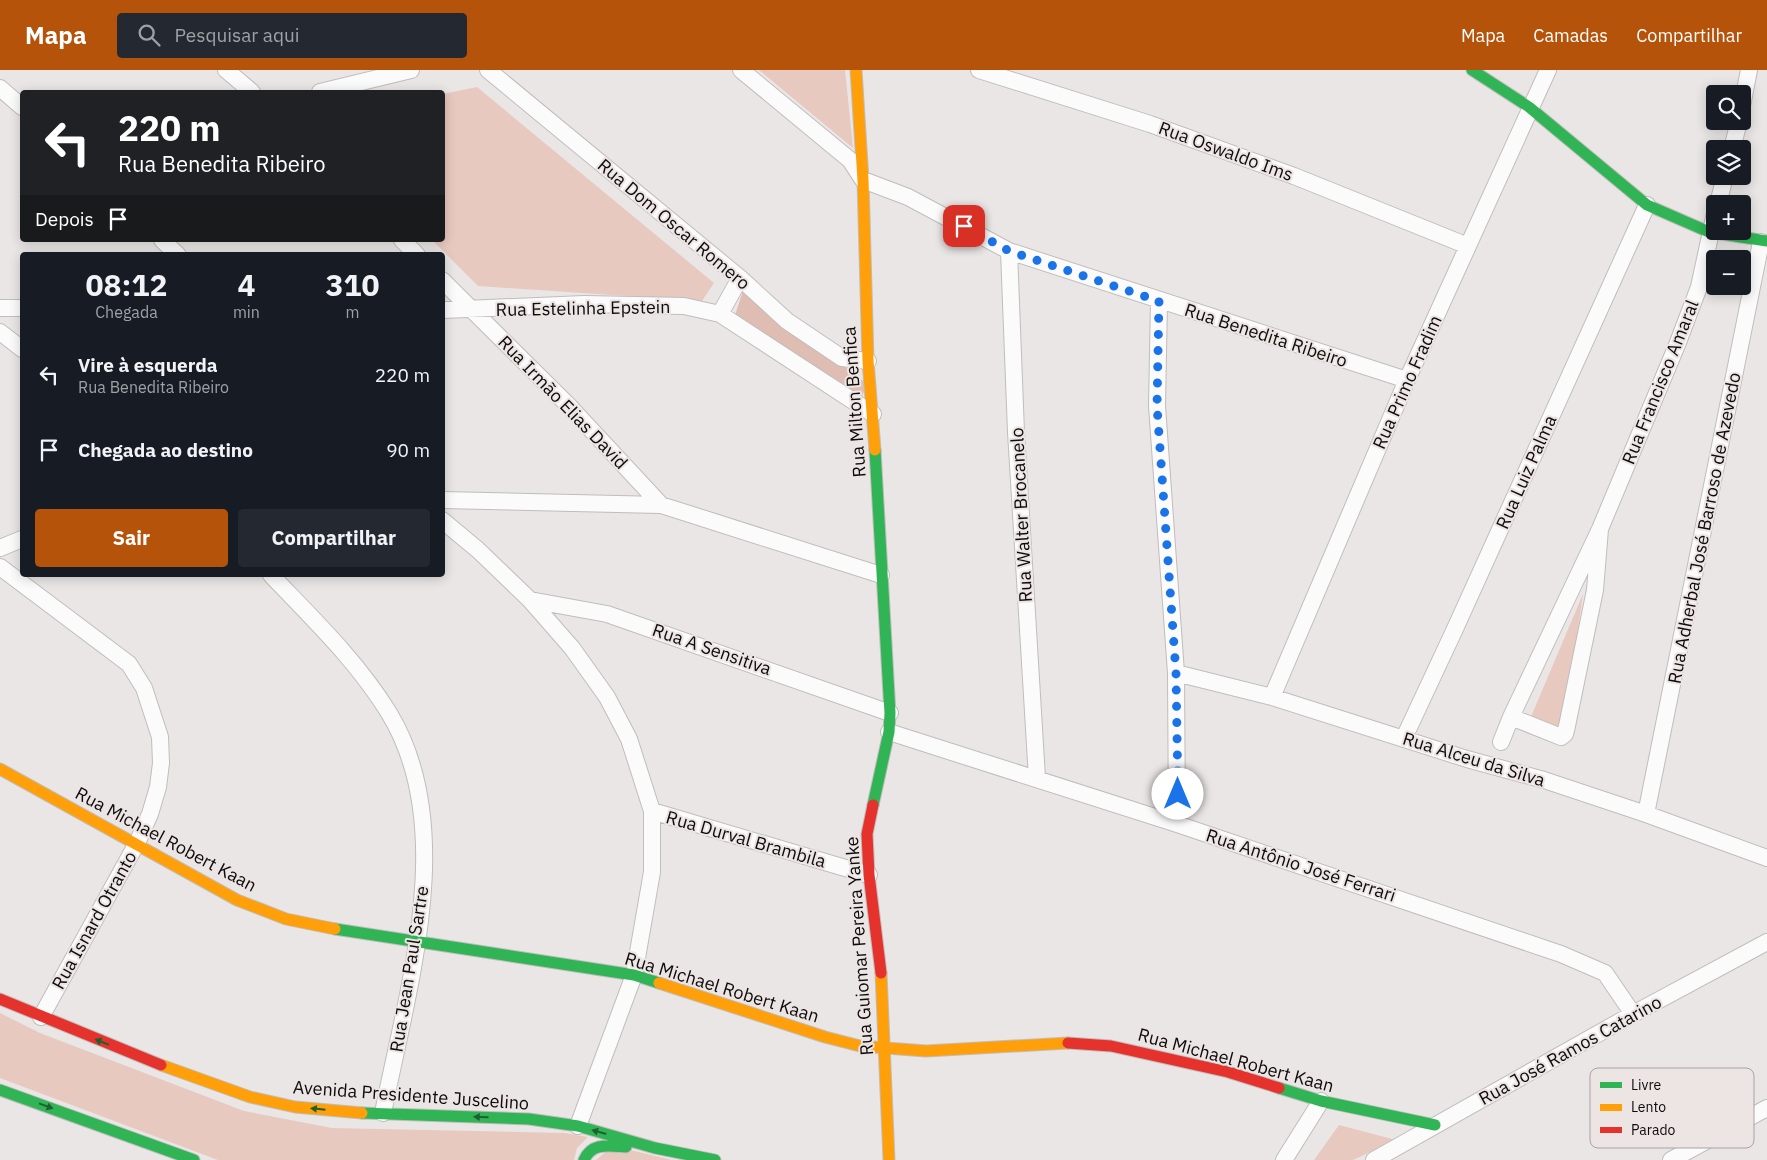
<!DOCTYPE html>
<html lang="pt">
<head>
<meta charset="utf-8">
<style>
	body { margin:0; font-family:"IBM Plex Sans",sans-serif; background:#242831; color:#f1f3f6; height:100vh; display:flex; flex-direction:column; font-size:19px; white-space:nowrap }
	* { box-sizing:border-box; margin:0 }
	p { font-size:16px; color:#9ea1a6 }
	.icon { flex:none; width:28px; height:28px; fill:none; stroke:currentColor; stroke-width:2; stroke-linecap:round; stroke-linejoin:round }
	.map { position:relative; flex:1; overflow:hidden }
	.sheet { position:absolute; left:20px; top:182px; width:425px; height:325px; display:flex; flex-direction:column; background:#171b24; border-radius:5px; box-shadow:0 2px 12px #0003 }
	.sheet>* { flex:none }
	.banner { position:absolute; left:20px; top:20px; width:425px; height:152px; border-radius:5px; box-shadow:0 2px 12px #0003; background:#202124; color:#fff; overflow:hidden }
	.fabs { position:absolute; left:1706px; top:15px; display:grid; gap:10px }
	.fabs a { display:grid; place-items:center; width:45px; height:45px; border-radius:5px; background:#171b24; box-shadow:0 2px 12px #0003; font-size:25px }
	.pin { position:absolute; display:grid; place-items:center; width:42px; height:42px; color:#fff; margin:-21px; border-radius:10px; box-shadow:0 2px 8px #0006 }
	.me { position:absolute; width:55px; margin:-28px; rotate:0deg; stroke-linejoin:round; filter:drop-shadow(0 0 4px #0008) }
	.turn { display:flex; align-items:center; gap:18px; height:105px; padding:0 15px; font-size:22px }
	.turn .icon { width:65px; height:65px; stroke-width:2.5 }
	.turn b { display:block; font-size:35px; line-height:42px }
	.then { display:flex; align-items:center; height:48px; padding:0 15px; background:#0003; gap:10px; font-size:19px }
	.eta { display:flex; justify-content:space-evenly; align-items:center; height:85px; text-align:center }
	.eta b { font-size:30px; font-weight:800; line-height:35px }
	.primary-button { display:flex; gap:10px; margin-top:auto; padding:10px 15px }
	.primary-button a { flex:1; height:58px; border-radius:5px; background:#b45309; color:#fff; font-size:20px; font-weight:800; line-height:58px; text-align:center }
	.primary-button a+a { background:#242831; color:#f1f3f6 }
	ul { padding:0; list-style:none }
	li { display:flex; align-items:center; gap:15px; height:75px; padding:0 15px }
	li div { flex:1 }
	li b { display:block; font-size:19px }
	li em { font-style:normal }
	header { display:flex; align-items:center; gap:30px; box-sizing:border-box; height:70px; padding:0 25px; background:#b45309; color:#fff }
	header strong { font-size:24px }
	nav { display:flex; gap:28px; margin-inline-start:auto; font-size:18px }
	.search { width:350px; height:45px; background:#242831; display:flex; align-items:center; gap:12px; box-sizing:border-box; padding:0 18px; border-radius:5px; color:#9ea1a6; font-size:19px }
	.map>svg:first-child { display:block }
	.green { fill:#e7c9c0 }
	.forest { fill:#dfbdb3 }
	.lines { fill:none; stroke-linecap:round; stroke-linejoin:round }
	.street-casing { stroke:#c0bdbc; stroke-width:18 }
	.fast-casing { stroke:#c0bdbc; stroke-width:13 }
	.slow-casing { stroke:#c0bdbc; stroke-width:13 }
	.jam-casing { stroke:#c0bdbc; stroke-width:13 }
	.street { stroke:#fcfbfb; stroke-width:16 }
	.fast { stroke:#30b455; stroke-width:11 }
	.slow { stroke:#ff9f0a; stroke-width:11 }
	.jam { stroke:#e5322d; stroke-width:11 }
	.oneway { fill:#1e6030 }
	.route { stroke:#1a73e8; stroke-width:9; stroke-dasharray:0 16.2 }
	.labels { text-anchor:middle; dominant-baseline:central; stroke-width:4; stroke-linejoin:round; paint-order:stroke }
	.street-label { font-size:18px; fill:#0d0b0b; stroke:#ece5e4 }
	.key { fill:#ece5e4; stroke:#a9a4a3; stroke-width:1 }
	.key-label { font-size:14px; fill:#0d0b0b }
</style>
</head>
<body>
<header>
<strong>Mapa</strong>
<div class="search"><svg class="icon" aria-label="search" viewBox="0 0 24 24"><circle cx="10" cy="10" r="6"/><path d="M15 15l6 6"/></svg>Pesquisar aqui</div>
<nav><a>Mapa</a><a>Camadas</a><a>Compartilhar</a></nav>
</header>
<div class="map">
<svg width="1767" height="1090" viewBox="0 0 1767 1090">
	<rect width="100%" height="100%" fill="#eae6e6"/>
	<!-- green -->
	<path class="green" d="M 759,0 L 845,0 L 853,78 Z
		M 477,17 L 714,213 L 702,231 L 478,216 L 432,170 L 442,170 L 443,24 Z
		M 1583,524 L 1563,663 L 1530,649 Z
		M 0,943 L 40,963 L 244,1041 L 332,1058 L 565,1063 L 588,1067 L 577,1078 L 574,1090 L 218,1090 L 0,1008 Z
		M 1339,1055 L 1396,1070 L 1353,1090 L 1314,1090 Z
		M 613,1076 L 672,1090 L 596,1090 Z"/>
	<!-- forest -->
	<path class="forest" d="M 744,218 L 867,314 L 860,331 L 734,248 Z"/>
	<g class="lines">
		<defs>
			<path id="street" d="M 226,0 L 252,22
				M 488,0 L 740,208 L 787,251 L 842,288 L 868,291
				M 741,0 L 850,90 L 863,110 L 908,127 L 1009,181 L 1407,310
				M 979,0 L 1150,54 L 1294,106 L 1468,176
				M 0,18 L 22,37
				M 320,22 L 411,0
				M 1742,36 L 1749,0
				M 1732,79 L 1739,51
				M 1718,134 L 1725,106
				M 162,170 L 178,185
				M 402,170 L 417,185
				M 1009,181 L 1016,362 L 1037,708
				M 442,210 L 569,336 L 661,435
				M 1159,231 L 1157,336 L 1176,603 L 1177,754
				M 0,238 L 22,238
				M 442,240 L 584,234 L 684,236 L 720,244 L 873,344
				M 720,244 L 740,208
				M 0,262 L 22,279
				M 442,430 L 661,435 L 881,505
				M 442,450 L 478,480 L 530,530 L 572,578 L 607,627 L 629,669 L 652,741 L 652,802 L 634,905 L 578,1056
				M 1600,459 L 1595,520 L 1567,656 L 1565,664 L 1561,667 L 1511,647 L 1600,459 L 1677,275 L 1699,217 L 1715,143
				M 0,478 L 22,469
				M 0,497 L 129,594 L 144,618 L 160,667 L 161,693 L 158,717 L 150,744 L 137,773 L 41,947
				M 271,505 C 313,549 357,591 389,643 C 459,758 407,920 383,1043
				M 530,530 L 607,544 L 890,643
				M 1176,603 L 1272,627 L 1467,689 L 1544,710 L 1646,744 L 1767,788
				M 1272,627 L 1407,310 L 1548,0
				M 889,662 L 1177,754 L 1561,884 L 1605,903 L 1633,944
				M 1404,668 L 1454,561 L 1647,135
				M 1501,672 L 1511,647
				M 652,741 L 869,805
				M 1646,744 L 1761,172
				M 1284,1090 L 1321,1031
				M 1374,1090 L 1633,944 L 1767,872
				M 1671,1090 L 1767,1038"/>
			<path id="fast" d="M 1472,0 L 1529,37 L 1647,135 L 1709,162 L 1767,171
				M 873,735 L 889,662 L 890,643 L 875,380
				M 335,859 L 634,905 L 659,913
				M 1279,1018 L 1321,1031 L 1435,1055
				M 0,1020 L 194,1090
				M 362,1043 L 529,1049 L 578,1056 L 655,1078 L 715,1090
				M 584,1090 C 592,1072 609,1076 626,1077"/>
			<path id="slow" d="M 856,0 L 863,110 L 868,291 L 875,380
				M 0,699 L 237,830 L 286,849 L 335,859
				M 881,903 L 889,1090
				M 659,913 L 825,967 L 860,976 L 926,981 L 1068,973
				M 161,995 L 250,1027 L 295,1037 L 362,1043"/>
			<path id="jam" d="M 873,735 L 867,764 L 869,805 L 881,903
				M 0,929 L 161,995
				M 1068,973 L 1111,976 L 1228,1002 L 1279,1018"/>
		</defs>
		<!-- street casing -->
		<use href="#street" class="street-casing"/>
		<!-- fast casing -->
		<use href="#fast" class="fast-casing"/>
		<!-- slow casing -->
		<use href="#slow" class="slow-casing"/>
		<!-- jam casing -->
		<use href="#jam" class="jam-casing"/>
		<!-- street -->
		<use href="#street" class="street"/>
		<!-- fast -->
		<use href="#fast" class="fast"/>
		<!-- slow -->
		<use href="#slow" class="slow"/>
		<!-- jam -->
		<use href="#jam" class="jam"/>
	</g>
	<!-- one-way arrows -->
	<defs><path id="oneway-solid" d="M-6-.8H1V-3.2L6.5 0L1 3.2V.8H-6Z" transform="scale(1.25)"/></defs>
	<g class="oneway">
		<use href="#oneway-solid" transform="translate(102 972) rotate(-158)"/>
		<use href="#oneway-solid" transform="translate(46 1036) rotate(20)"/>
		<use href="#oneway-solid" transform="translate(318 1039) rotate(-174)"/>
		<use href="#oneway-solid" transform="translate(481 1047) rotate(-178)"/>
		<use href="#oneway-solid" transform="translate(599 1062) rotate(-164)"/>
	</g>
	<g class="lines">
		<!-- route -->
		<path class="route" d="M 964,156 L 1009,181 L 1159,231 L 1157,336 L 1176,603 L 1178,724"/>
	</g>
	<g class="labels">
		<!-- street labels -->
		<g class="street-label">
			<text transform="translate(1226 81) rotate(20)">Rua Oswaldo Ims</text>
			<text transform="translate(674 154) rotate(40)">Rua Dom Oscar Romero</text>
			<text transform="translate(583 238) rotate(-1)">Rua Estelinha Epstein</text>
			<text transform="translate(1266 265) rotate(18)">Rua Benedita Ribeiro</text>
			<text transform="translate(1407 312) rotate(-66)">Rua Primo Fradim</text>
			<text transform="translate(1660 312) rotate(-68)">Rua Francisco Amaral</text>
			<text transform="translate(563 332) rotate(46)">Rua Irmão Elias David</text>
			<text transform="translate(854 332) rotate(-94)">Rua Milton Benfica</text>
			<text transform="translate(1526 402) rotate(-66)">Rua Luiz Palma</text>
			<text transform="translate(1021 445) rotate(-93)">Rua Walter Brocanelo</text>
			<text transform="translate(1704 458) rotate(-79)">Rua Adherbal José Barroso de Azevedo</text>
			<text transform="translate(712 579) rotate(19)">Rua A Sensitiva</text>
			<text transform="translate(1474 689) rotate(17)">Rua Alceu da Silva</text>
			<text transform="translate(166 769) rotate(28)">Rua Michael Robert Kaan</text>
			<text transform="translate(746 769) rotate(16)">Rua Durval Brambila</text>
			<text transform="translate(1301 795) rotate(18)">Rua Antônio José Ferrari</text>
			<text transform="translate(94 850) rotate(-61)">Rua Isnard Otranto</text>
			<text transform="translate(859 876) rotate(-94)">Rua Guiomar Pereira Yanke</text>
			<text transform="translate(409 899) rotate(-81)">Rua Jean Paul Sartre</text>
			<text transform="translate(722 917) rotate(17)">Rua Michael Robert Kaan</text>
			<text transform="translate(1570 980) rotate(-29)">Rua José Ramos Catarino</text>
			<text transform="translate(1236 990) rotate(15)">Rua Michael Robert Kaan</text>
			<text transform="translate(411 1025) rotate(4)">Avenida Presidente Juscelino</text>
		</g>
	</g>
	<!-- legend -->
	<rect x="1590" y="998" width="164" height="80" rx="8" class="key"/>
	<rect x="1600" y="1012" width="22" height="6" fill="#30b455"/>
	<rect x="1600" y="1034" width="22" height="7" fill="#ff9f0a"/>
	<rect x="1600" y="1057" width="22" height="6" fill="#e5322d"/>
	<g class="key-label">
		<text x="1631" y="1020">Livre</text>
		<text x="1631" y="1042">Lento</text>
		<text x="1631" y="1065">Parado</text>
	</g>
</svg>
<div class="fabs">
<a><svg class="icon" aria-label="search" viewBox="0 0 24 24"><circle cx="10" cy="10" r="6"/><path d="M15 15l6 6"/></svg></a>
<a><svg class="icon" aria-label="layers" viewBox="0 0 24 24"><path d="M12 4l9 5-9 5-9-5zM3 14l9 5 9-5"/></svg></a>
<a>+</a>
<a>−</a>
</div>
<div class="pin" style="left:964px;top:156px;background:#d93025"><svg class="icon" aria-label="arrive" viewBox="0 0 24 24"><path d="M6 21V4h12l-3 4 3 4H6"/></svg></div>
<svg class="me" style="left:1178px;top:724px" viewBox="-20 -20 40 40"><circle r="19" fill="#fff"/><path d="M0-13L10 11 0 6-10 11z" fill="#1a73e8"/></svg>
<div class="banner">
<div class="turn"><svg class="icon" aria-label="left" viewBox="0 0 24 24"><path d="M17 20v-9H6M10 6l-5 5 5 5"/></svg><div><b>220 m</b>Rua Benedita Ribeiro</div></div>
<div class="then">Depois<svg class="icon" aria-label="arrive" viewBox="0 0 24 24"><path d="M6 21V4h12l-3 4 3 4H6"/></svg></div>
</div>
<section class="sheet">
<div class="eta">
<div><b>08:12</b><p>Chegada</p></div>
<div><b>4</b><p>min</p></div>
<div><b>310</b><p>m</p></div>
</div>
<ul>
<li><svg class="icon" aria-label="left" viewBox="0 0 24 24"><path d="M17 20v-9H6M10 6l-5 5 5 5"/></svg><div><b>Vire à esquerda</b><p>Rua Benedita Ribeiro</p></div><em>220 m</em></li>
<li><svg class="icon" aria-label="arrive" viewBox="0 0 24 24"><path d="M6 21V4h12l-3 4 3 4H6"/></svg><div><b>Chegada ao destino</b></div><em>90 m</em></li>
</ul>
<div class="primary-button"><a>Sair</a><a>Compartilhar</a></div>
</section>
</div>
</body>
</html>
